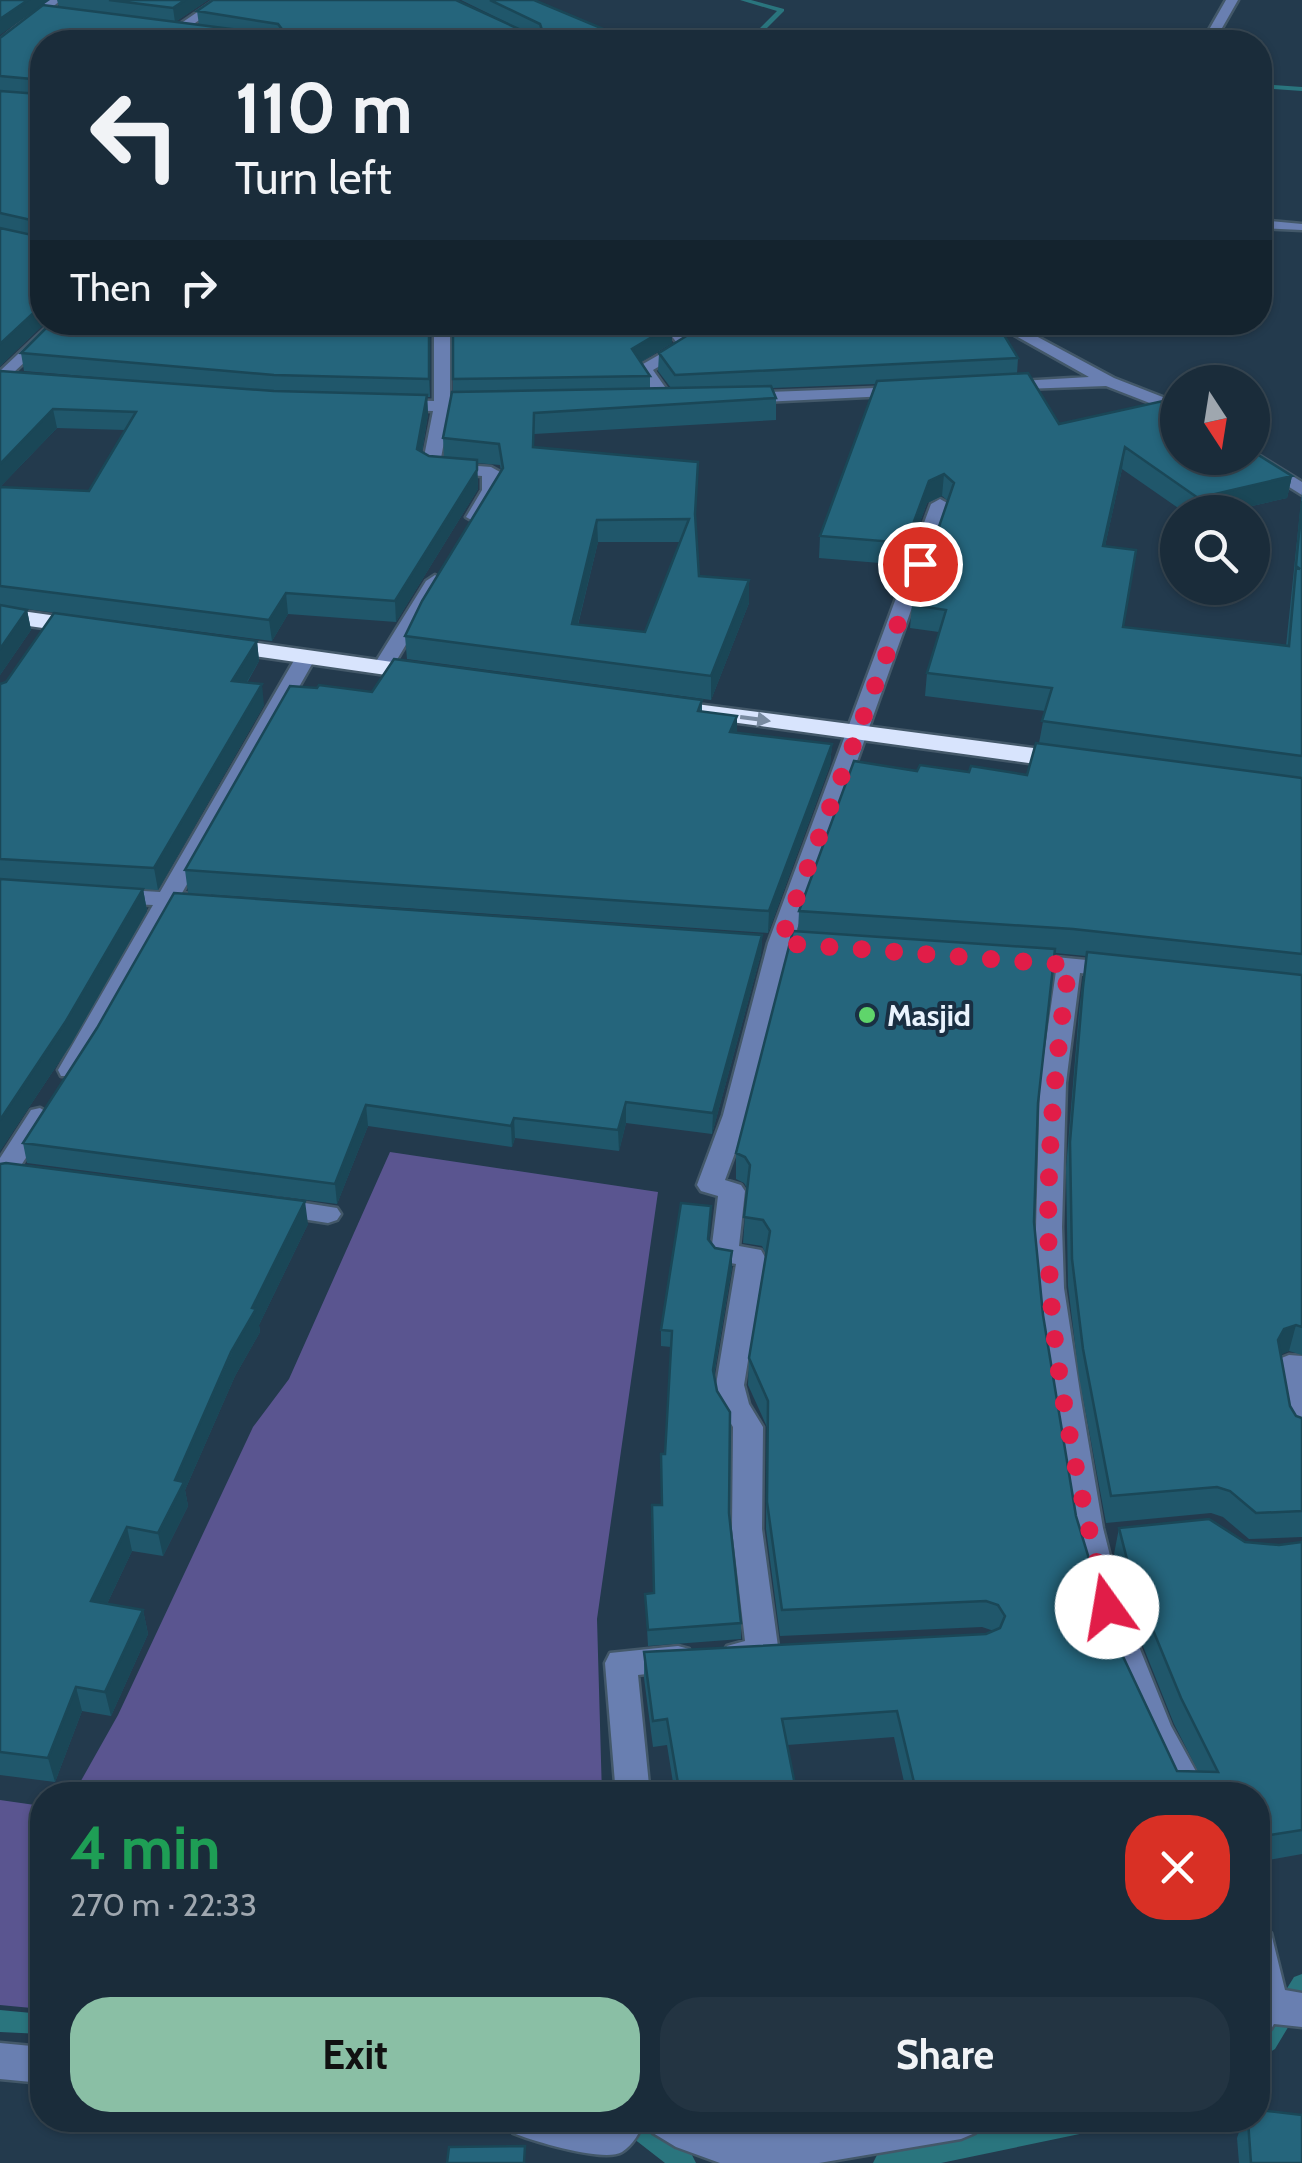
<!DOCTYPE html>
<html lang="en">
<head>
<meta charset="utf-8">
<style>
	body { margin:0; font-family:Cabin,sans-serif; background:#233442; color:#f1f3f6; height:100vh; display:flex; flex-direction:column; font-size:38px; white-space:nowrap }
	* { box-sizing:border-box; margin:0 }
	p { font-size:32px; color:#9fa7af }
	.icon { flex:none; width:55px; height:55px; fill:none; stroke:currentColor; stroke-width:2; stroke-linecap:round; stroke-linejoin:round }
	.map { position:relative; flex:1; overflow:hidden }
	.side { position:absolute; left:30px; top:1782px; width:1240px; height:350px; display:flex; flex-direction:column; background:#1a2c3a; border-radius:40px; box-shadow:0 2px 8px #0004,0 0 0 2px #384854 }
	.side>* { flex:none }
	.top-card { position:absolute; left:30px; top:30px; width:1242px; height:305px; border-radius:40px; box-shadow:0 2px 8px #0004,0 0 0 2px #384854; background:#1a2c3a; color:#f1f3f6; overflow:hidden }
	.needle { width:65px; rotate:168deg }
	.buttons { position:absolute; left:1160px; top:365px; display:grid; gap:20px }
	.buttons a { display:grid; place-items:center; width:110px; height:110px; border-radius:50%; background:#1a2c3a; box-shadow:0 2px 8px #0004,0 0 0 2px #384854; font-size:50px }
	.pin { position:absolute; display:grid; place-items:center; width:85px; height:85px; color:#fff; margin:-42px; border:5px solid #fff; border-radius:50%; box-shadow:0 2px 10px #0007 }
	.me { position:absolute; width:110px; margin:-55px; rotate:347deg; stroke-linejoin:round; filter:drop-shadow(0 0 8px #0008) }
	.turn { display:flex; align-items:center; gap:35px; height:210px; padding:0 40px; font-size:45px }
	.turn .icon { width:130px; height:130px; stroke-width:2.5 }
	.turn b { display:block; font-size:70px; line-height:85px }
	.then { display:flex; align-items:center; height:95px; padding:0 40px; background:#0003; gap:20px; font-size:38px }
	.round { display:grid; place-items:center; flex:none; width:105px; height:105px; border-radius:40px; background:#233442 }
	.headline { display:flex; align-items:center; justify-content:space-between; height:170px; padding:0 40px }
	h1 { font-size:60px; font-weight:800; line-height:75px; color:#1e9e55 }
	.cta { display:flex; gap:20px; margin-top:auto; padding:20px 40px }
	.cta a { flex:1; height:115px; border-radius:40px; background:#8abfa5; color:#111; font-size:40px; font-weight:800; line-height:115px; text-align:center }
	.cta a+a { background:#233442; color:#f1f3f6 }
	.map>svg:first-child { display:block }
	.green { fill:#5a5590 }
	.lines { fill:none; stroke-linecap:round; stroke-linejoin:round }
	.stream { fill:#2a757e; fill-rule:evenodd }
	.minor-casing { stroke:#435869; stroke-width:5 }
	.highway-casing { stroke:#435869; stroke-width:5 }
	.minor { fill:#697fb1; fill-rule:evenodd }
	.highway { fill:#d8e4fd; fill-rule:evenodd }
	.wall { fill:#20576b; fill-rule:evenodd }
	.shaded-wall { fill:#1a4757 }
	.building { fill:#25657c; stroke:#1a4757; stroke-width:2.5; fill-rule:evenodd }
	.oneway { fill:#788aa0 }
	.route { stroke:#e11d48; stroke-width:18; stroke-dasharray:0 32.4 }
	.poi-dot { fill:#5fd56b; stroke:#192f42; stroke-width:4 }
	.labels { text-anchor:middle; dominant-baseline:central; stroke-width:8; stroke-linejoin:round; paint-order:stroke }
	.poi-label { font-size:30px; font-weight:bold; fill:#e9f3fd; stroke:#192f42; text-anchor:start }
</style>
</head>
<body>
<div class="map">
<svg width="1302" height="2163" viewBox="0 0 1302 2163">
	<rect width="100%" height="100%" fill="#233a4d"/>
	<!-- green -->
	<path class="green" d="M 390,1152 L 658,1192 L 597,1619 L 602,1795 L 73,1795 L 118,1715 L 253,1427 L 289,1379 Z
		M 0,1800 L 42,1806 L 42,2009 L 0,2005 Z"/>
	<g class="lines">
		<!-- stream -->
		<path class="stream" d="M 740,0 L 751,0 L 784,9 L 784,11 L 764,31 L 833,42 L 818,42 L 757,33 L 757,31 L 777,11 Z
			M 1260,84 L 1302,87 L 1302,91 L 1260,88 Z
			M 1302,1974 L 1302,2004 L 1275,2049 L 1258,2059 L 1258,2035 L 1294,1977 Z
			M 0,2010 L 42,2014 L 42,2034 L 0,2032 Z
			M 617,2120 L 647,2120 L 692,2155 L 696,2163 L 665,2163 L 620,2128 Z
			M 1039,2120 L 1105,2120 L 1102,2128 L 1094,2131 L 941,2163 L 873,2163 L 877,2155 L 885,2151 Z"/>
		<defs>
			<path id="minor" d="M 48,0 L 61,0 L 0,50 L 0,40 Z
				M 215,0 L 228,0 L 185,30 L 177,30 L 177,26 Z
				M 1226,0 L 1238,0 L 1214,42 L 1202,42 Z
				M 1260,220 L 1302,224 L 1302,230 L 1260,228 Z
				M 52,322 L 68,322 L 0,385 L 0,371 Z
				M 434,322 L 450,322 L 450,401 L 483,402 L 491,407 L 483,412 L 450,411 L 440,463 L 491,467 L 500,472 L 500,490 L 481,521 L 475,522 L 466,517 L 482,490 L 482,476 L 431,472 L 422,467 L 433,411 L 393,410 L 385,405 L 393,400 L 434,401 Z
				M 660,322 L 676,322 L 695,345 L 653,370 L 675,401 L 667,406 L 661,404 L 636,368 L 678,344 Z
				M 991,322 L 1010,322 L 1114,378 L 1178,403 L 1178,414 L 1106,386 L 997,390 L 997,384 L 1003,382 L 1089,377 Z
				M 903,387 L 909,389 L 909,395 L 743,403 L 735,398 L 743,393 Z
				M 1252,451 L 1302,482 L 1302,495 L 1246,460 L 1252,458 Z
				M 940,499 L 949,504 L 792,943 L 749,1115 L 725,1180 L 741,1185 L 745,1191 L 739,1246 L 761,1250 L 765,1257 L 744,1385 L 749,1404 L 763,1427 L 762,1529 L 779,1654 L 774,1663 L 738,1668 L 727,1664 L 722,1655 L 727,1646 L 745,1641 L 732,1529 L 733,1427 L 720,1405 L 716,1385 L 736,1264 L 715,1260 L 711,1253 L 718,1196 L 701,1191 L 697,1185 L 723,1115 L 768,943 L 931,504 Z
				M 435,575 L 444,581 L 392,668 L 389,672 L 375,672 L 372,668 L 426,581 Z
				M 306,651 L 316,657 L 182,893 L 209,896 L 212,901 L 201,908 L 175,906 L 79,1076 L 61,1076 L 58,1070 L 153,905 L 111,903 L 100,896 L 111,889 L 160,892 L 296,657 Z
				M 1024,954 L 1118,963 L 1130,970 L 1118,977 L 1080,973 L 1066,1083 L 1062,1227 L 1064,1288 L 1081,1399 L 1103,1528 L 1123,1607 L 1171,1726 L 1209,1795 L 1174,1795 L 1139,1731 L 1091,1607 L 1073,1528 L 1051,1399 L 1036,1288 L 1036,1227 L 1040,1083 L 1056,971 L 1016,966 L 1012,961 L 1016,956 Z
				M 40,1108 L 53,1116 L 9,1184 L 0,1187 L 0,1158 L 31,1110 Z
				M 273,1198 L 337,1208 L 341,1214 L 337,1220 L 328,1223 L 264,1213 L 260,1207 L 264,1201 Z
				M 1289,1355 L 1302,1356 L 1302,1443 L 1292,1440 L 1287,1432 L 1275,1366 L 1279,1359 Z
				M 678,1646 L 689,1649 L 694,1659 L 689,1669 L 638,1675 L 650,1795 L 616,1795 L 605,1663 L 610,1653 Z
				M 1258,1928 L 1271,1933 L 1285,1990 L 1302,1993 L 1302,2027 L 1274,2024 L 1271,2029 L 1258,2034 Z
				M 0,2043 L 42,2047 L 42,2083 L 0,2079 Z
				M 508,2120 L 645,2120 C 640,2132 633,2145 622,2152 C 605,2163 533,2141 513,2133 Z
				M 648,2120 L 704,2120 L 760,2130 L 849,2120 L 980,2120 L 975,2133 L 961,2139 L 819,2163 L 720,2163 L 676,2147 L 653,2133 Z"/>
			<path id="highway" d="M 0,608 L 86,620 L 98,627 L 86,634 L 0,622 Z
				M 221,638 L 428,667 L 440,674 L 428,681 L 213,650 L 209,645 Z
				M 696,704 L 1072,753 L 1085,761 L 1072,769 L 687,716 L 684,711 Z"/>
		</defs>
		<!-- minor casing -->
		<use href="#minor" class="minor-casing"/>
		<!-- highway casing -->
		<use href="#highway" class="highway-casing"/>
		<!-- minor -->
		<use href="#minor" class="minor"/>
		<!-- highway -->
		<use href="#highway" class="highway"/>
	</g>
	<!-- wall -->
	<path class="wall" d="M 57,0 L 208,0 L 175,22 L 199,25 L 197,11 L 524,31 L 461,0 L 534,0 L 627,39 L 42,42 L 46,322 L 0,366 L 0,38 L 59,7 Z
		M 430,322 L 430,397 L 427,397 L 428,414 L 422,452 L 429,456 L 444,458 L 443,438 L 453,392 L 453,379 L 672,343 L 641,362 L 650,376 L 650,388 L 671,388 L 658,371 L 659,353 L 689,334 L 680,322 L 993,322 L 1018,358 L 1017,374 L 1059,424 L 1292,476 L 1287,498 L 1225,512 L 1184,512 L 1122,469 L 1105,546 L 1124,627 L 1286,646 L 1302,492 L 1302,1355 L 1289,1351 L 1280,1354 L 1290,1406 L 1296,1416 L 1302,1418 L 1302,1537 L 1249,1539 L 1223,1517 L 1211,1513 L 1106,1523 L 1079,1376 L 1068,1286 L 1066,1168 L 1079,1012 L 1086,956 L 1055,953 L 1038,1103 L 1034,1222 L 1043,1315 L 1076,1516 L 1111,1631 L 1177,1771 L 1198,1771 L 1174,1724 L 1127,1606 L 1114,1554 L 1119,1528 L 1279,1545 L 1302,1542 L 1302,1854 L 1258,1862 L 1258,1795 L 907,1795 L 894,1737 L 787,1745 L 797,1795 L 675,1795 L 667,1745 L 653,1747 L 644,1678 L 644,1652 L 986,1634 L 994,1631 L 982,1627 L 780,1636 L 766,1529 L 767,1427 L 748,1385 L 749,1358 L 766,1254 L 762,1246 L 743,1243 L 747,1188 L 744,1183 L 736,1179 L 736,1153 L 798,931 L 799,911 L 917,771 L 1027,775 L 1039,743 L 1045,711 L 925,696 L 927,673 L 939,632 L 910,628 L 912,605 L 948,501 L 942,496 L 927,503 L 904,565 L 819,558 L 820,536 L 876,384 L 772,388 L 776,398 L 776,420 L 534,434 L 534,447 L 698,462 L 695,523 L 699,576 L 749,580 L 749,603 L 711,700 L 407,659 L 405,636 L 501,471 L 500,465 L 477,463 L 478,489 L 396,622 L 288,614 L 272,641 L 11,607 L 27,610 L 31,630 L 0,675 L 0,371 L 129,380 L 24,371 L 21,353 ZM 57,428 L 125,430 L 89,491 L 0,487 ZM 598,542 L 681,542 L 645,632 L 578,625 Z
		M 257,641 L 259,661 L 247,683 L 264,705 L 158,890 L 143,889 L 147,911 L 71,1044 L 0,1151 L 0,684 Z
		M 372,692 L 702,700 L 702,711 L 737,716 L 737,733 L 832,744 L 830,765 L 768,933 L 188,893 L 185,870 Z
		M 762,935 L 761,954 L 712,1134 L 626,1123 L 619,1151 L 515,1138 L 512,1147 L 368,1126 L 337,1204 L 27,1163 L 23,1143 Z
		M 0,1164 L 308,1224 L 259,1325 L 260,1332 L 235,1376 L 185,1490 L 188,1506 L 163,1556 L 132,1551 L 107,1604 L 143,1610 L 148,1634 L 111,1716 L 82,1711 L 55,1782 L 0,1775 Z
		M 711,1206 L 709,1241 L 715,1248 L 732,1251 L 732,1267 L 714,1376 L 741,1623 L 741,1639 L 648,1646 L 645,1594 L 654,1593 L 662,1505 L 671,1347 L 661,1346 L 661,1330 Z
		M 1243,2120 L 1258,2120 L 1302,2163 L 1239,2163 L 1237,2138 Z"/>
	<!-- shaded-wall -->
	<path class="shaded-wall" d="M 28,0 L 50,0 L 0,35 L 0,19 Z
		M 185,0 L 208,0 L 175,22 L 173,8 Z
		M 42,305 L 42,322 L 46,322 L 0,366 L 0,344 Z
		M 429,322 L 430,322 L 430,397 L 429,379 Z
		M 672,325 L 672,343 L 632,367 L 632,349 Z
		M 427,395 L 428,414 L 419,469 L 417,449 Z
		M 53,409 L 57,428 L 0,487 L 0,464 Z
		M 1125,447 L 1122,469 L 1100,569 L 1103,546 Z
		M 477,460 L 478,489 L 396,622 L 395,601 Z
		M 944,474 L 942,496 L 927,503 L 904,565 L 906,543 L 929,481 Z
		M 1292,476 L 1287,498 L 1225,512 L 1195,512 L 1198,498 Z
		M 597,520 L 598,542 L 572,648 L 572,624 Z
		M 749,580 L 749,603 L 711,700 L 711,676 Z
		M 286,593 L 288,614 L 272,641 L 269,620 Z
		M 27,610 L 31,630 L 0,675 L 0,649 Z
		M 257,641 L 259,661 L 235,702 L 232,681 Z
		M 262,684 L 264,705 L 158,890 L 154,868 Z
		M 737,716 L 737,737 L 730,732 Z
		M 832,744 L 830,765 L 768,933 L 769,911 Z
		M 143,889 L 147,911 L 71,1044 L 0,1151 L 0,1120 Z
		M 762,935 L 761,954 L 712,1134 L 713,1113 Z
		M 626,1102 L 626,1123 L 619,1151 L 618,1130 Z
		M 366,1105 L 368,1126 L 337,1204 L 335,1184 Z
		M 514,1118 L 515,1138 L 512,1147 L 511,1126 Z
		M 305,1201 L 308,1224 L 259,1325 L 260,1332 L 235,1376 L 185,1490 L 188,1506 L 163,1556 L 158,1533 L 175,1480 L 252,1308 Z
		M 732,1251 L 732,1267 L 712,1386 L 713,1370 Z
		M 1296,1325 L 1289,1351 L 1278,1356 L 1278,1340 L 1284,1329 Z
		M 127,1527 L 132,1551 L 97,1625 L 91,1601 Z
		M 143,1610 L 148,1634 L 111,1716 L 105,1692 Z
		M 76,1687 L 82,1711 L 55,1782 L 48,1758 Z"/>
	<!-- building -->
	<path class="building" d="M 0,0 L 28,0 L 0,19 Z
		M 109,0 L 185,0 L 173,8 Z
		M 213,0 L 456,0 L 523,31 L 542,30 L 540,24 L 490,0 L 534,0 L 627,39 L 637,37 L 648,42 L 42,42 L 42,82 L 42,80 L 0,76 L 0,38 L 43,5 L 247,31 L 278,31 L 281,28 L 278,24 L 197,11 Z
		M 0,91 L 39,94 L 42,91 L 42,305 L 0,344 L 0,228 L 41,237 L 40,222 L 0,213 Z
		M 52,322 L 429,322 L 429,379 L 274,375 L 21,353 Z
		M 453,322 L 671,322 L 672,325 L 632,349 L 650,376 L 453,379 Z
		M 695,322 L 993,322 L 1001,330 L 1018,358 L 675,375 L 659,353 L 699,328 Z
		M 0,371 L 274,391 L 427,395 L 417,449 L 429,456 L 477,460 L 477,470 L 395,601 L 286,593 L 269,620 L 0,586 L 0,487 L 89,491 L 136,412 L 53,409 L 0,464 Z
		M 1028,373 L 1059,424 L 1172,399 L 1178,402 L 1178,458 L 1252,458 L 1252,451 L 1292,476 L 1198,498 L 1125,447 L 1103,546 L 1136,550 L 1123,627 L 1289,646 L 1296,568 L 1300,569 L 1296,566 L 1302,501 L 1302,756 L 1042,721 L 1052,688 L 927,673 L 946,610 L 912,605 L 954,483 L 944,474 L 929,481 L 906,543 L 820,536 L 877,381 Z
		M 771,386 L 776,398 L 534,413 L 533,447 L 698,462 L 695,514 L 699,576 L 749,580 L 711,676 L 405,636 L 422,601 L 503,468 L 499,444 L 443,438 L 452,392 ZM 689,519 L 645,632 L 572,624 L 597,520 Z
		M 0,605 L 27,610 L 0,649 Z
		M 54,613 L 257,641 L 232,681 L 262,684 L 154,868 L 0,859 L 0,684 L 6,682 Z
		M 394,659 L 702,700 L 698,711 L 737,716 L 730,732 L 832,744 L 769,911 L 185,870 L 290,686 L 317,688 L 319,685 L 372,692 Z
		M 1036,743 L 1302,778 L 1302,954 L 1073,929 L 799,911 L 854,761 L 917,771 L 920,765 L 969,772 L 971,766 L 1027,775 Z
		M 0,879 L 143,889 L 66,1021 L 0,1120 Z
		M 174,893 L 762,935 L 713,1113 L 626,1102 L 618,1130 L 514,1118 L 511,1126 L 366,1105 L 335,1184 L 23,1143 L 97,1028 Z
		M 793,931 L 1055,949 L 1038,1103 L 1034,1222 L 1043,1315 L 1076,1516 L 1111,1631 L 1177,1771 L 1218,1772 L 1181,1698 L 1132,1579 L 1119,1528 L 1209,1519 L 1245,1542 L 1279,1545 L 1302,1542 L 1302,1830 L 1258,1837 L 1258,1795 L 917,1795 L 897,1711 L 782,1719 L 797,1795 L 680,1795 L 667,1719 L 653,1721 L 644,1652 L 986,1634 L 1000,1628 L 1005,1616 L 998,1605 L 986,1601 L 782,1610 L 767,1502 L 768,1401 L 749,1358 L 770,1231 L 763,1220 L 744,1217 L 750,1165 L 745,1157 L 736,1153 Z
		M 1087,952 L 1302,975 L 1302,1327 L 1296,1325 L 1284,1329 L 1278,1340 L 1290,1406 L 1296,1416 L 1302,1418 L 1302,1511 L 1256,1513 L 1230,1491 L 1217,1487 L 1111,1496 L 1083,1349 L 1072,1259 L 1070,1142 L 1083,987 Z
		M 6,1163 L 305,1201 L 252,1308 L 256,1309 L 231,1352 L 175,1480 L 184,1482 L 158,1533 L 127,1527 L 91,1601 L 143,1610 L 105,1692 L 76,1687 L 48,1758 L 0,1752 L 0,1164 Z
		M 681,1203 L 711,1206 L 708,1239 L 715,1248 L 732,1251 L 713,1370 L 717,1391 L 730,1412 L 729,1513 L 741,1623 L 648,1630 L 645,1594 L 654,1593 L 652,1505 L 662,1505 L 661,1454 L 665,1454 L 672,1331 L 661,1330 Z
		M 1258,2110 L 1302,2115 L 1302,2163 L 1251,2163 L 1248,2120 L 1258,2120 Z
		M 525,2146 L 524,2163 L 447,2163 L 449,2147 Z"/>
	<!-- one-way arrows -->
	<defs><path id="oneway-solid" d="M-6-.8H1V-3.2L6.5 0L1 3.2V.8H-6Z" transform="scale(2.5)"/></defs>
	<use class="oneway" href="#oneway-solid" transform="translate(755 719) rotate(8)"/>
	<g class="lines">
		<!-- route -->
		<path class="route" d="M 920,564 L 780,943 L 1069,965 C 1054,1071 1044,1177 1050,1284 C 1056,1390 1083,1504 1107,1607"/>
	</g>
	<!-- markers -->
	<circle class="poi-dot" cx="867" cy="1015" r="10"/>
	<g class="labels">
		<!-- poi labels -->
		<g class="poi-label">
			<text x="887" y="1015">Masjid</text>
		</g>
	</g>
</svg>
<div class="buttons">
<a><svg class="needle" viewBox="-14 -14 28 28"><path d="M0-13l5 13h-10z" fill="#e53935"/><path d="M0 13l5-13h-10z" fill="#9fa7af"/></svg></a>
<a><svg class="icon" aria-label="search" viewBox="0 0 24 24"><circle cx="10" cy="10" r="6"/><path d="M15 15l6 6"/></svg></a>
</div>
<div class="pin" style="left:920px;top:564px;background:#d93025"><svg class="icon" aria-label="arrive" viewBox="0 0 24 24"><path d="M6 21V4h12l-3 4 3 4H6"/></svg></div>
<svg class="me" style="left:1107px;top:1607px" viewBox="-20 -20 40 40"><circle r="19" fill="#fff"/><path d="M0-13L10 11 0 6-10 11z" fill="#e11d48"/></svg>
<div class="top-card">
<div class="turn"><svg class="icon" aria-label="left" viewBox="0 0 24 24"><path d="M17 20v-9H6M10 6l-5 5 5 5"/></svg><div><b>110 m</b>Turn left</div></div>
<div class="then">Then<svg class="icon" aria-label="right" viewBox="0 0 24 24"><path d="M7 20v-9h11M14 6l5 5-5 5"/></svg></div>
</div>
<section class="side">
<div class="headline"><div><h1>4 min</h1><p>270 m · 22:33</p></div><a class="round" style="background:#d93025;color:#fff"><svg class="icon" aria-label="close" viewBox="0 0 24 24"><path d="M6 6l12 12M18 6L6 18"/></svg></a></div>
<div class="cta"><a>Exit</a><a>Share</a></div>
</section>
</div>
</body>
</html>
